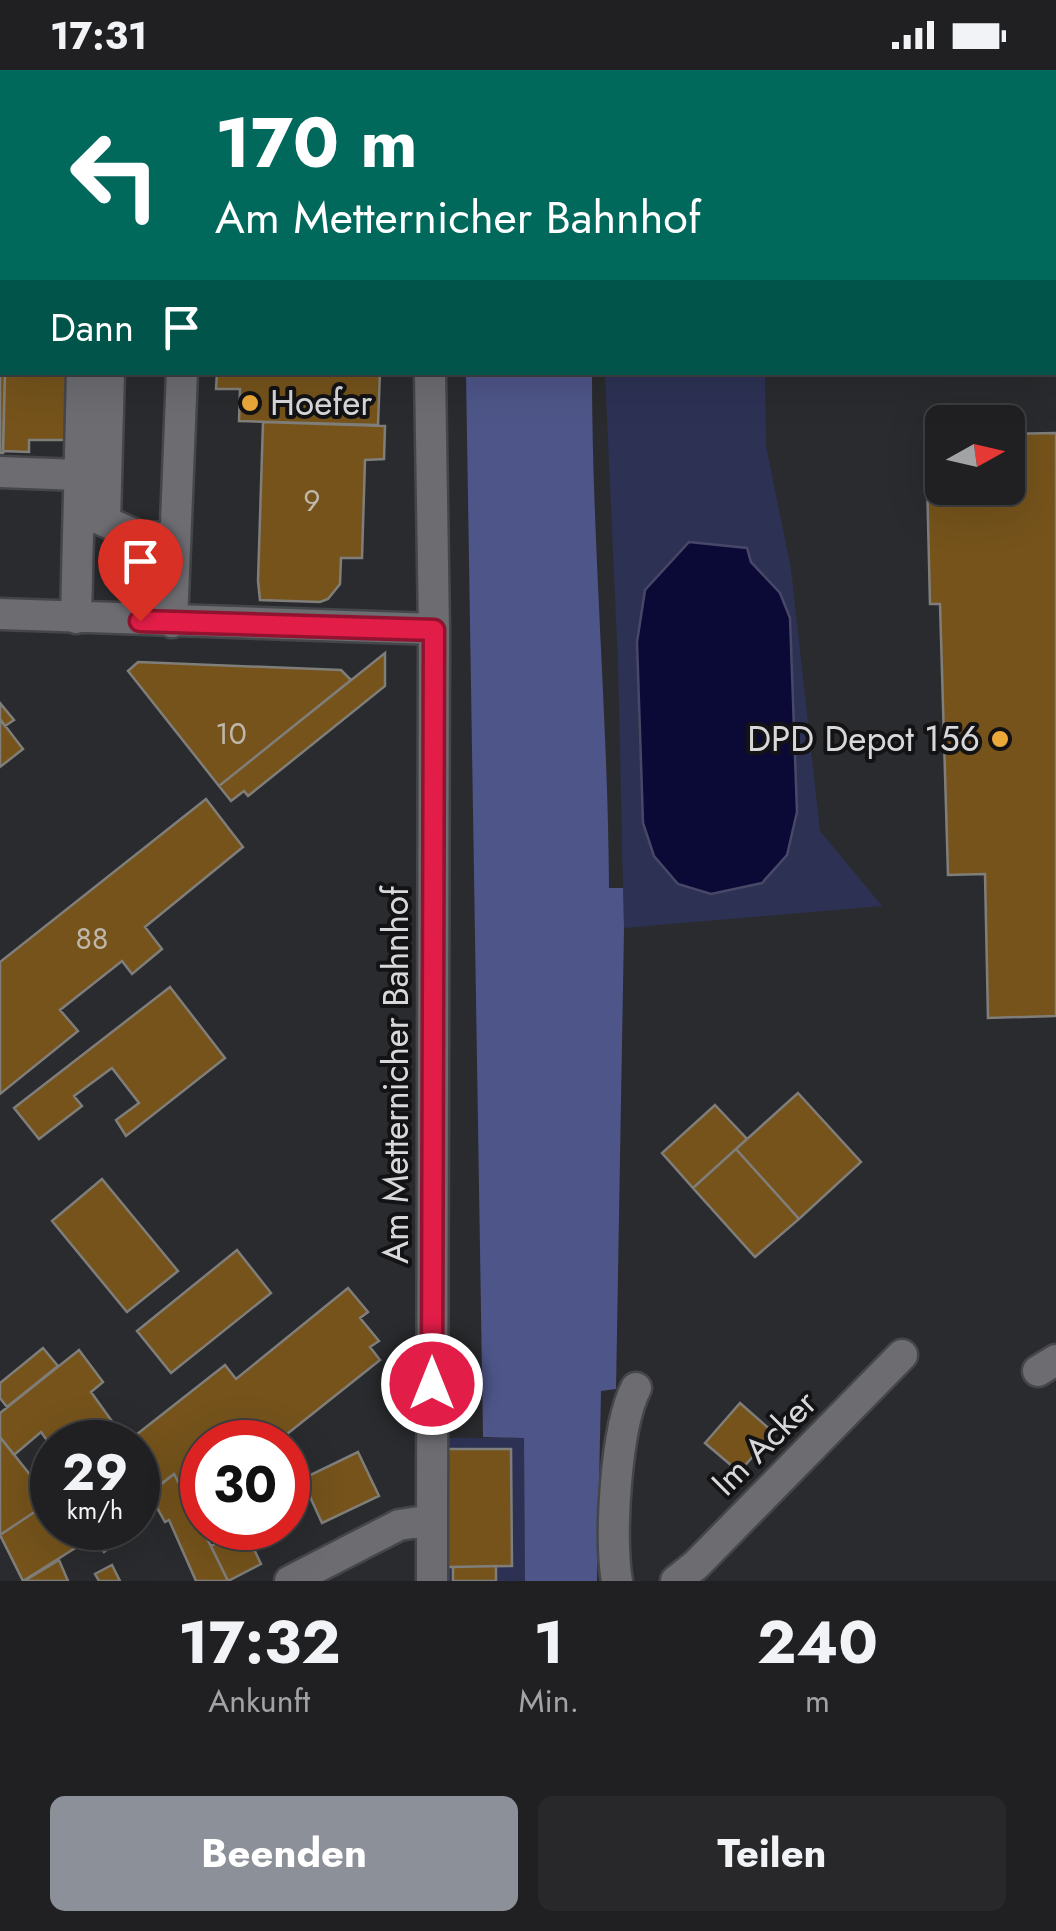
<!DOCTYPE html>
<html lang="de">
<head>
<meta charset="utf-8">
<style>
	body { margin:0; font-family:Jost,sans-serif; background:#28282a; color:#f1f3f6; height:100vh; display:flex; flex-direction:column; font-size:38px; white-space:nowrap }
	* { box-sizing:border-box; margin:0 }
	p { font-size:32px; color:#a2a3a5 }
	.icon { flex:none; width:55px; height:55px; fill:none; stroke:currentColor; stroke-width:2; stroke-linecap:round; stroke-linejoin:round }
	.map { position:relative; height:1511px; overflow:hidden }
	.drawer { display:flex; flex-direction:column; background:#202022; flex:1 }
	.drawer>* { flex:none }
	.top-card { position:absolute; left:0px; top:0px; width:1058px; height:305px; box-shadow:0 10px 40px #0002,0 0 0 2px #3d3e40; background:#00695c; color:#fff; overflow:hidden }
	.needle { width:65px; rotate:82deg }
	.tools { position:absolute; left:925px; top:335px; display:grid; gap:20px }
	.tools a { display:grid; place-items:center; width:100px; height:100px; border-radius:15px; background:#202022; box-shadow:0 10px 40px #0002,0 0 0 2px #3d3e40; font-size:50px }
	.speed { position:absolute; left:30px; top:1350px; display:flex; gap:20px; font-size:50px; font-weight:700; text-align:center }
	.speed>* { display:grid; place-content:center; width:130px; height:130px; border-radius:50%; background:#202022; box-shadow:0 10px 40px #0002,0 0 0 2px #3d3e40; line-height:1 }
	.speed small { font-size:25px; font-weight:400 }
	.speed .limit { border:15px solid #d22; background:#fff; color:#111 }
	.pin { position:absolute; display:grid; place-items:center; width:85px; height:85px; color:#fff; margin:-102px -42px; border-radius:50% 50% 50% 0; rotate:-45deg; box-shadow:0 0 10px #0007 }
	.pin .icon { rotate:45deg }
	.me { position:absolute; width:110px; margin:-55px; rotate:0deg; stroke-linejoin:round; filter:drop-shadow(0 0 8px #0008) }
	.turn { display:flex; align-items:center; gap:35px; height:210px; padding:0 50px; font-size:45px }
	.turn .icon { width:130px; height:130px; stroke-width:2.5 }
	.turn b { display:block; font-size:70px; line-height:85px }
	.then { display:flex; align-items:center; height:95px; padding:0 50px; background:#0003; gap:20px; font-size:38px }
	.eta { display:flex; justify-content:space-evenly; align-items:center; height:170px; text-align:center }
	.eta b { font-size:60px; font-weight:700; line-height:70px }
	.primary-button { display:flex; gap:20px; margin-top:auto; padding:20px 50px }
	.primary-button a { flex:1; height:115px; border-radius:15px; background:#8c9099; color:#fff; font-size:40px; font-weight:700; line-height:115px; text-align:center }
	.primary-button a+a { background:#28282a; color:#f1f3f6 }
	.status { display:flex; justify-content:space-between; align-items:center; height:70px; padding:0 50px; background:#202022; direction:ltr }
	.status svg { height:28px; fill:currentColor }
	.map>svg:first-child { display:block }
	.green { fill:#2d3255; fill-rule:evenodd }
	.forest { fill:#4e5689 }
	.water { fill:#0b0936; stroke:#484768; stroke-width:2.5 }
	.building { fill:#75531b; stroke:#807e7a; stroke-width:2.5 }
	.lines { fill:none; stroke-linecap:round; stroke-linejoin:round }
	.minor-casing { stroke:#454649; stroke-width:35 }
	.minor { stroke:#6c6c71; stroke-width:30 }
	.route-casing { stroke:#92132f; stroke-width:25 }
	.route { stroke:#e11d48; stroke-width:18 }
	.poi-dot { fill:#eca93a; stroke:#131315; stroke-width:4 }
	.labels { text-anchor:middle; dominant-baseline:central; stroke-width:8; stroke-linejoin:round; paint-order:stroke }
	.number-label { font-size:30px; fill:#bfb7ab }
	.poi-label { font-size:35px; fill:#d8d8db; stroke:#131315; text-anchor:start }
	.street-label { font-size:35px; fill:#d8d8db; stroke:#131315 }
</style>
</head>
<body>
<div class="status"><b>17:31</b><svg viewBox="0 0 49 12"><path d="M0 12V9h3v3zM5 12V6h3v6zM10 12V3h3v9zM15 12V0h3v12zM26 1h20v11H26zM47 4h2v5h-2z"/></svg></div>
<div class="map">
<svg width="1056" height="1511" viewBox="0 0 1056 1511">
	<rect width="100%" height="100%" fill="#2a2b2e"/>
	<!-- green -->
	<path class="green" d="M 605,303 L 765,303 L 766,376 L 791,499 L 820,761 L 882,836 L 624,858 L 618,592 ZM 747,477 L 751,492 L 639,683 L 637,572 L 645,520 Z
		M 440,1368 L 524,1368 L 525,1511 L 442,1511 Z"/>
	<!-- forest -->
	<path class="forest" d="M 466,303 L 592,303 C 592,475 608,646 609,818 L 623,818 L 624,858 L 616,1319 L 601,1321 L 597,1511 L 525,1511 L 524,1368 L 483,1367 Z"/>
	<!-- water -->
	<path class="water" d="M 689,472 L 747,478 L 751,492 L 780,523 L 790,548 L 797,742 L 787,785 L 762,813 L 711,824 L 678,814 L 654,786 L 643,753 L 637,572 L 645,520 Z"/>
	<!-- building -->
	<path class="building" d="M 230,0 L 379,0 L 390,1 L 230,2 Z
		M 0,185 L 2,185 L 2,273 L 0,273 Z
		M 0,273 L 2,302 L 5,302 L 3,383 L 0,383 Z
		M 5,302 L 70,302 L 68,370 L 29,370 L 29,382 L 3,381 Z
		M 380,302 L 378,355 L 239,351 L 240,319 L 216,319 L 217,302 Z
		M 263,352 L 385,356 L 384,389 L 365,390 L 362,488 L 341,488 L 340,514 L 328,529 L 320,532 L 260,530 L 258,511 Z
		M 1056,363 L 1056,946 L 988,948 L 985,804 L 948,805 L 940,534 L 930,534 L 926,366 L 942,366 L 942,418 L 1008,418 L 1008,364 Z
		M 385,583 L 385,616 L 248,726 L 244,721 L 231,731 L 219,716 Z
		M 138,592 L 341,600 L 351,610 L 219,716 L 128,601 Z
		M 0,633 L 14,650 L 5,656 L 0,649 Z
		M 0,649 L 23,679 L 0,697 Z
		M 206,729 L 243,777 L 145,857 L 162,879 L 132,904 L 122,891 L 60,940 L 78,961 L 0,1024 L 0,892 Z
		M 170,917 L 225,988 L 126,1066 L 116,1050 L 139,1033 L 112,998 L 74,1026 L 82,1036 L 39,1069 L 14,1038 Z
		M 798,1023 L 861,1092 L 799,1149 L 736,1079 Z
		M 715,1035 L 747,1069 L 693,1118 L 662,1083 Z
		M 736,1079 L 799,1149 L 755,1187 L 693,1118 Z
		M 102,1109 L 178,1201 L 127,1242 L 52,1151 Z
		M 237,1180 L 271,1223 L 171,1303 L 137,1261 Z
		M 348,1218 L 368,1242 L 360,1248 L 379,1271 L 370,1277 L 380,1290 L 277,1372 L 202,1372 L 202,1432 L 193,1440 L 174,1404 L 138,1433 L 138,1372 L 127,1372 L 225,1295 L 236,1309 Z
		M 43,1278 L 58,1296 L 7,1337 L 0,1328 L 0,1313 Z
		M 79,1280 L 103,1312 L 91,1322 L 114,1354 L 90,1372 L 52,1372 L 52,1377 L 41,1362 L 14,1385 L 0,1367 L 0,1343 Z
		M 740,1333 L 774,1363 L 739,1402 L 705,1373 Z
		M 0,1367 L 51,1431 L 0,1465 Z
		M 444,1379 L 511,1379 L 512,1496 L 445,1497 Z
		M 358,1382 L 379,1426 L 322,1453 L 302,1409 Z
		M 174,1404 L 193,1440 L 228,1511 L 196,1511 L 169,1450 L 165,1452 L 149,1423 Z
		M 51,1431 L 52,1458 L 107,1458 L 23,1511 L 0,1465 Z
		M 107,1458 L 125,1458 L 128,1462 L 104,1482 L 94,1468 Z
		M 244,1458 L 261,1494 L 228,1511 L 211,1476 Z
		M 59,1490 L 68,1511 L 24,1511 Z
		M 112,1495 L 120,1511 L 99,1511 L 95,1504 Z
		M 496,1496 L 496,1511 L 453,1511 L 453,1497 Z"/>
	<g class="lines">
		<defs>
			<path id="minor" d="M 192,0 L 194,2
				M 120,2 L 121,0
				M 417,2 L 417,0
				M 0,153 L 2,153
				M 430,302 L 434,559 L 432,1450
				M 0,402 L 79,405
				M 86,443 L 140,467 L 175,468
				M 105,451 L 109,302
				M 0,544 L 434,559
				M 76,548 L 82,302
				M 172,552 L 182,302
				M 1038,1301 L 1056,1290
				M 290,1511 L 399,1455 L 432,1450 L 432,1511
				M 617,1511 C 609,1468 616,1357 636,1318
				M 676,1511 L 696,1495 L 902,1285"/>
		</defs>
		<!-- minor casing -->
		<use href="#minor" class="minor-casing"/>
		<!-- minor -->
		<use href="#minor" class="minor"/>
	</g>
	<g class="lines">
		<defs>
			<path id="route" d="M 140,551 L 434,560 L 432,1314"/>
		</defs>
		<!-- route casing -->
		<use href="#route" class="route-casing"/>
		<!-- route -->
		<use href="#route" class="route"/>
	</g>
	<!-- markers -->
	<g class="poi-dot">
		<circle cx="250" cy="333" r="10"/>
		<circle cx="1000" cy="669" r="10"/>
	</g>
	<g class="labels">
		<!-- number labels -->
		<g class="number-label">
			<text x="312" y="430">9</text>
			<text x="231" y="663">10</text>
			<text x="92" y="868">88</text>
		</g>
		<!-- poi labels -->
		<g class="poi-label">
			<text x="270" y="333">Hoefer</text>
			<text x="980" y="669" text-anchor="end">DPD Depot 156</text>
		</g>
		<!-- street labels -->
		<g class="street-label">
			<text transform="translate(396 1005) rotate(-90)">Am Metternicher Bahnhof</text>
			<text transform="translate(764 1373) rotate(-45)">Im Acker</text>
		</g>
	</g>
</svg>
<div class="tools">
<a><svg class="needle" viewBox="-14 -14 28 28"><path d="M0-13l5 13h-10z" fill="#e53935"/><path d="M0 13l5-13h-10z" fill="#a2a3a5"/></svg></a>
</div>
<div class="speed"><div>29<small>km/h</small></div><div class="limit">30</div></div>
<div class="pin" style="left:140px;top:551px;background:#d93025"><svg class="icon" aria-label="arrive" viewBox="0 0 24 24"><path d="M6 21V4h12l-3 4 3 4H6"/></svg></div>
<svg class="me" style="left:432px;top:1314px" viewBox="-20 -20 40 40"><circle r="17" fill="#e11d48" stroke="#fff" stroke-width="3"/><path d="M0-11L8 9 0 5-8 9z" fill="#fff"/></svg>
<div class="top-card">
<div class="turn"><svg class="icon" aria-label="left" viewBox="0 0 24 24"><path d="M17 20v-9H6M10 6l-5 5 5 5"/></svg><div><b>170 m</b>Am Metternicher Bahnhof</div></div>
<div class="then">Dann<svg class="icon" aria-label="arrive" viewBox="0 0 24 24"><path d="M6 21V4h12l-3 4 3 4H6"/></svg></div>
</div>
</div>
<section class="drawer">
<div class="eta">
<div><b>17:32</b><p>Ankunft</p></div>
<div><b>1</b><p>Min.</p></div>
<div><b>240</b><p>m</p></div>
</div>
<div class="primary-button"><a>Beenden</a><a>Teilen</a></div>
</section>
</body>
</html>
